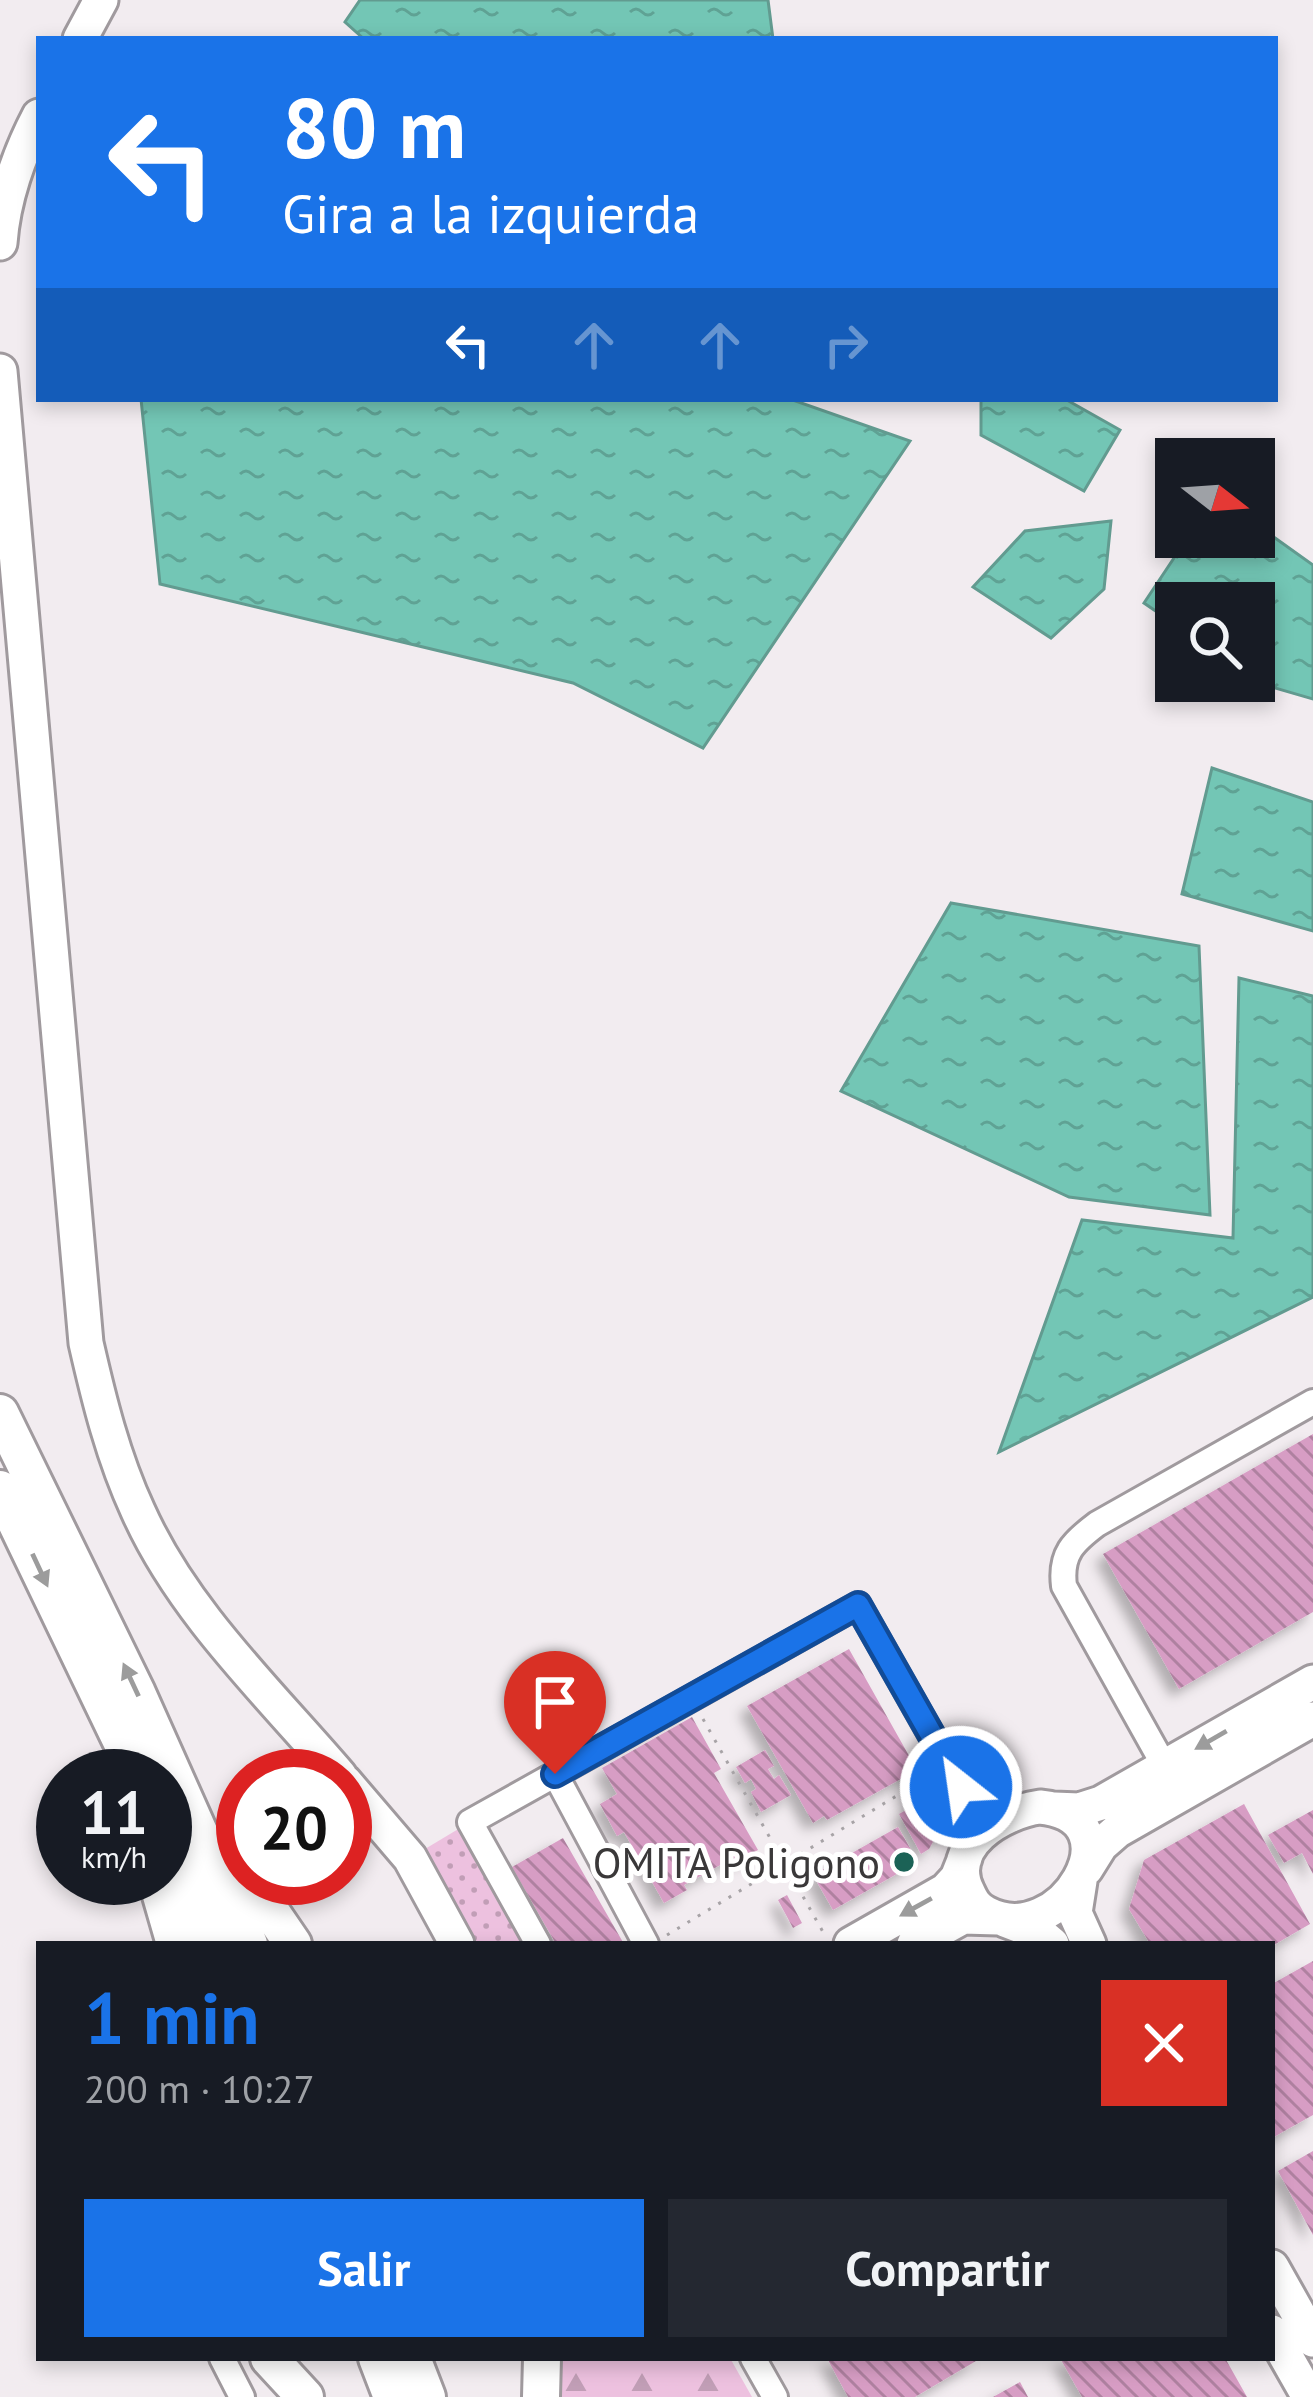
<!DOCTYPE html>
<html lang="es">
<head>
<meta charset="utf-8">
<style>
	body { margin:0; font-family:"PT Sans",sans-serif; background:#242831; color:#f1f3f6; height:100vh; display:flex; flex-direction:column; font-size:45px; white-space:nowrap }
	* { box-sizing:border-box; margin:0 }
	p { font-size:39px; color:#9ea1a6 }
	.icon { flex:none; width:66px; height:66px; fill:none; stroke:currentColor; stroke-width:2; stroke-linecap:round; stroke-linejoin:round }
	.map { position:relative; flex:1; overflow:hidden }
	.details { position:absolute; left:36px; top:1941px; width:1239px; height:420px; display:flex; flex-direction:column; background:#171b24; border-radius:0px; box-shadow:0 6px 18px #0003 }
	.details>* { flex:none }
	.top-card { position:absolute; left:36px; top:36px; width:1242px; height:366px; border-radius:0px; box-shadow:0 6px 18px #0003; background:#1a73e8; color:#fff; overflow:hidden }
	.needle { width:78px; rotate:107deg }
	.tools { position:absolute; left:1155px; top:438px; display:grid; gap:24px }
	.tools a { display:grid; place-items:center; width:120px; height:120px; border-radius:0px; background:#171b24; box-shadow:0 6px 18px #0003; font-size:60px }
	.speed { position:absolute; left:36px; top:1749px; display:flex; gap:24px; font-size:60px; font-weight:700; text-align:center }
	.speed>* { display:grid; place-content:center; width:156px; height:156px; border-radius:50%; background:#171b24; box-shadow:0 6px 18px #0003; line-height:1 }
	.speed small { font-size:30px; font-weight:400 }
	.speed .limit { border:18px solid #d22; background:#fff; color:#111 }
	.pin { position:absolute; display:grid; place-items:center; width:102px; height:102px; color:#fff; margin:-123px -51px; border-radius:50% 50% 50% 0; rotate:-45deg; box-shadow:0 0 12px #0007 }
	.pin .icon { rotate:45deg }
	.me { position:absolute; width:132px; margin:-66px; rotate:330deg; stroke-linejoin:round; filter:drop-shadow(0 0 9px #0008) }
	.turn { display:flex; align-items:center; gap:42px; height:252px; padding:0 48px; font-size:54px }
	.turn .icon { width:156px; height:156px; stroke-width:2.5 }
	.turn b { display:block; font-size:84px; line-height:102px }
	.lanes { display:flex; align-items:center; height:114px; padding:0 48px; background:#0003; justify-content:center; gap:60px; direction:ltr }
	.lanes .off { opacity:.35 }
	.round { display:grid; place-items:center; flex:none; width:126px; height:126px; border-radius:0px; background:#242831 }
	.headline { display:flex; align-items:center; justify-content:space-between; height:204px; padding:0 48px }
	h1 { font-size:72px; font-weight:800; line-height:90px; color:#1a73e8 }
	.cta { display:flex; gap:24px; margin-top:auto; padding:24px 48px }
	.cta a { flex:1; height:138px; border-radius:0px; background:#1a73e8; color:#fff; font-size:48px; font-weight:800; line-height:138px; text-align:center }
	.cta a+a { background:#242831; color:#f1f3f6 }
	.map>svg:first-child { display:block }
	.forest { fill:url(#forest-firs) }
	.garden { fill:url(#garden-dots) }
	.water { fill:url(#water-ripples); stroke:#629b90; stroke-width:3 }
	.building { fill:url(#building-back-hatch); filter:url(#shadow) }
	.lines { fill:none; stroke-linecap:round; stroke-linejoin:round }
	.minor-casing { stroke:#a09a9e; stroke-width:30 }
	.major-casing { stroke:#a09a9e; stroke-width:39 }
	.highway-casing { stroke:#a09a9e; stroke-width:42 }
	.path { stroke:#a7a3a6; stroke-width:3; stroke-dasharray:3 9; stroke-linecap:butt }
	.minor { stroke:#fff; stroke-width:24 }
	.major { stroke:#fff; stroke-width:33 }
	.highway { stroke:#fff; stroke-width:36 }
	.oneway { fill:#9c9c9c }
	.route-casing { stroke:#114b97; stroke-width:30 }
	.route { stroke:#1a73e8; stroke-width:21 }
	.poi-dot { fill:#1b6256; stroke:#fff; stroke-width:4.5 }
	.labels { text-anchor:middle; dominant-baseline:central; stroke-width:10; stroke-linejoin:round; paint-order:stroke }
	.poi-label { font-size:42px; fill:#3a3839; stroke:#fff; text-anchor:end }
</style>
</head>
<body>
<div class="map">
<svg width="1313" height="2397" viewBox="0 0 1313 2397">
	<defs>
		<pattern id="forest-firs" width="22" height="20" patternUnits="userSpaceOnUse" patternTransform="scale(3)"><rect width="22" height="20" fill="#edc1df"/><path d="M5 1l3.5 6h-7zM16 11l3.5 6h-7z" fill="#c19eb6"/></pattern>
		<pattern id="garden-dots" width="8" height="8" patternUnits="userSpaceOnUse" patternTransform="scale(3)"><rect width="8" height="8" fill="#edc1df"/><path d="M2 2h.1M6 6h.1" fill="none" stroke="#c19eb6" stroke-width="1.8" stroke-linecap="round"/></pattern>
		<pattern id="water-ripples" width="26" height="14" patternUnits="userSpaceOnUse" patternTransform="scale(3)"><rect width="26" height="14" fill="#73c6b5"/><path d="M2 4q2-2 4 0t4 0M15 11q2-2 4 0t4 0" fill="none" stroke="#5fa294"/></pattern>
		<pattern id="building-back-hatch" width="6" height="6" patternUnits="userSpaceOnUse" patternTransform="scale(3)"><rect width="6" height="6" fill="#d79dc4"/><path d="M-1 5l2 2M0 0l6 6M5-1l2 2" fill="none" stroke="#af81a0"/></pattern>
		<filter id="shadow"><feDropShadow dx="-8" dy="8" stdDeviation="6" flood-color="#0004"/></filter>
	</defs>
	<rect width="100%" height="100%" fill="#f2ecf0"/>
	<!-- forest -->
	<path class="forest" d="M 559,2358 L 730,2358 L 752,2397 L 559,2397 Z"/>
	<!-- garden -->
	<path class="garden" d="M 470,1822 L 538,1944 L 457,1944 L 410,1858 Z"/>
	<!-- water -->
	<path class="water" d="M 360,0 L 768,0 L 773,39 L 364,39 L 345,22 Z
		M 141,399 L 790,399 L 910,441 L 703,748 L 573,683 L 160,584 Z
		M 981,399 L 1065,399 L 1120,430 L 1084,491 L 981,435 Z
		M 1111,521 L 1104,589 L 1051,638 L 973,587 L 1025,531 Z
		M 1254,523 L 1313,565 L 1313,699 L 1265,685 L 1254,677 L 1254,603 L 1176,603 L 1176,625 L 1144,603 L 1188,537 L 1254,537 Z
		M 1212,768 L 1313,802 L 1313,931 L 1182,894 Z
		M 951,903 L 1199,946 L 1210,1215 L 1069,1197 L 841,1091 Z
		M 1239,978 L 1313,996 L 1313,1297 L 999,1452 L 1082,1220 L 1233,1238 Z"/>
	<!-- building -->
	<path class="building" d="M 1313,1434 L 1313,1612 L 1179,1689 L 1103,1554 Z
		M 849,1649 L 917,1770 L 827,1820 L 824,1816 L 813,1823 L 747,1706 Z
		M 692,1717 L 721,1769 L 714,1773 L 758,1850 L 736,1862 L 733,1858 L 684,1885 L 687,1890 L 664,1903 L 624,1832 L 617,1836 L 600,1804 L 617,1794 L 602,1768 Z
		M 765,1750 L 774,1766 L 768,1769 L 774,1779 L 779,1775 L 791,1795 L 761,1812 L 751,1792 L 756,1789 L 751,1779 L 745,1783 L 736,1767 Z
		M 931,1796 L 945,1820 L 929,1849 L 921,1854 L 899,1814 Z
		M 1244,1804 L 1310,1924 L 1272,1946 L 1150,1944 L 1129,1909 L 1144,1860 Z
		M 1313,1810 L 1313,1874 L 1302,1853 L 1284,1863 L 1268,1835 Z
		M 898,1827 L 918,1862 L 833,1910 L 813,1875 Z
		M 563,1838 L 624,1944 L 556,1944 L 512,1867 Z
		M 787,1895 L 802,1923 L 793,1928 L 778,1900 Z
		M 1313,1961 L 1313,2115 L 1272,2138 L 1272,1984 Z
		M 1313,2151 L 1313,2235 L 1278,2171 Z
		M 827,2358 L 981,2358 L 915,2397 L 848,2397 Z
		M 1060,2358 L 1225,2358 L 1247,2397 L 1082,2397 Z
		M 1020,2382 L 1028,2397 L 993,2397 Z"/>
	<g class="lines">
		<defs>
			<path id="minor" d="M 1165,1767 L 1064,1586 C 1060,1554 1073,1542 1097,1524 L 1313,1402
				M 555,1774 L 646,1944
				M 538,1944 L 470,1822 L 858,1605 L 985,1830
				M 222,2358 L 242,2397
				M 753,2358 L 775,2397"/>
			<path id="major" d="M 80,39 L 101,0
				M 0,243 C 3,200 19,154 39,116
				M 0,371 L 86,1343 C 99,1400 113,1457 138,1511 C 183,1612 269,1693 340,1776
				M 345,1782 L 410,1858 L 457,1944
				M 1040,1807 C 1142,1817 1061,1953 986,1913 C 976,1908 972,1901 968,1892 C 944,1846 1002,1812 1040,1807 Z
				M 1054,1809 L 1079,1810 L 1101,1803 L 1313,1682
				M 1086,1869 L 1101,1845 L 1117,1831 L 1313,1719
				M 1080,1881 L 1075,1913 L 1089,1944
				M 1005,1920 L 1039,1933 L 1052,1944
				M 851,1944 L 946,1890 L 957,1878 L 965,1858
				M 914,1944 L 963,1917 L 998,1918
				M 1272,2267 L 1313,2340
				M 1272,2332 L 1309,2397"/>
			<path id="highway" d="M 0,1413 L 137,1693 L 249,1944
				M 0,1489 L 138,1776
				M 165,1835 L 213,1944
				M 156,1878 L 175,1944
				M 248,1878 L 293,1944
				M 269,2358 L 305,2397
				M 377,2358 L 392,2397
				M 412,2358 L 427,2397
				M 541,2397 L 542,2358"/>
		</defs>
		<!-- minor casing -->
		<use href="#minor" class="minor-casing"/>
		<!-- major casing -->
		<use href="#major" class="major-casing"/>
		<!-- highway casing -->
		<use href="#highway" class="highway-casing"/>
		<!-- path -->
		<path class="path" d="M 703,1719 L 823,1932
			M 667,1935 L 931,1775"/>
		<!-- minor -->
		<use href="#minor" class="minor"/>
		<!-- major -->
		<use href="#major" class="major"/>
		<!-- highway -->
		<use href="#highway" class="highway"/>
	</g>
	<!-- one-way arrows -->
	<defs><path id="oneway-solid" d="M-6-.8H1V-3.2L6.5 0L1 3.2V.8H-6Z" transform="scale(3)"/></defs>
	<g class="oneway">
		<use href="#oneway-solid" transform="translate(40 1570) rotate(65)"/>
		<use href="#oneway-solid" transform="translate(131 1680) rotate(-115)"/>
		<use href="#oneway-solid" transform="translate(1211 1740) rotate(150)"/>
		<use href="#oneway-solid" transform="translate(916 1907) rotate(151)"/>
	</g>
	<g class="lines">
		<defs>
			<path id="route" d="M 555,1774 L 858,1605 L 961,1787"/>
		</defs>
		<!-- route casing -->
		<use href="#route" class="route-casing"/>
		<!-- route -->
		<use href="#route" class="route"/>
	</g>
	<!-- markers -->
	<circle class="poi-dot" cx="904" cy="1862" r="12"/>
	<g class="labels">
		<!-- poi labels -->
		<g class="poi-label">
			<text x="880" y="1862">OMITA Poligono</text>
		</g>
	</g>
</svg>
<div class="tools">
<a><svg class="needle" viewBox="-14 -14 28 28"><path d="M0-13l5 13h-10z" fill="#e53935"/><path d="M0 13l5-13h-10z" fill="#9ea1a6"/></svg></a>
<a><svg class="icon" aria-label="search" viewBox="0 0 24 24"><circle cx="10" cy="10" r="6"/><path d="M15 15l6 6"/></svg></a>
</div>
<div class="speed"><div>11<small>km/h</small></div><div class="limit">20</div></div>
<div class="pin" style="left:555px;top:1774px;background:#d93025"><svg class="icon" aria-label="arrive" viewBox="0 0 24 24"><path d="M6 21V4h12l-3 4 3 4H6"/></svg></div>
<svg class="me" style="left:961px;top:1787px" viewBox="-20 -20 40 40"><circle r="17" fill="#1a73e8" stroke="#fff" stroke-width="3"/><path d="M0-11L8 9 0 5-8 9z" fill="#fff"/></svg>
<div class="top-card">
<div class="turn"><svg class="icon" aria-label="left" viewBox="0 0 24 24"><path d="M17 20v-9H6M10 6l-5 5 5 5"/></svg><div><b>80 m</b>Gira a la izquierda</div></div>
<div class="lanes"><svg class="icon" aria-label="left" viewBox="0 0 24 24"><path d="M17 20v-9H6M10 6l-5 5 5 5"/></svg><svg class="icon off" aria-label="ahead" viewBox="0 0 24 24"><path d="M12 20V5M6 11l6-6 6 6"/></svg><svg class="icon off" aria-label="ahead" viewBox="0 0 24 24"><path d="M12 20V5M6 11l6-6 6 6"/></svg><svg class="icon off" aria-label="right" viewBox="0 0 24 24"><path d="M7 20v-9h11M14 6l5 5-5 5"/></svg></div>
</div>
<section class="details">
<div class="headline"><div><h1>1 min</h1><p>200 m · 10:27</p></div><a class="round" style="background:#d93025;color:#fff"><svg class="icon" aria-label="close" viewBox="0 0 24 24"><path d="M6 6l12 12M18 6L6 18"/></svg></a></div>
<div class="cta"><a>Salir</a><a>Compartir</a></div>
</section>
</div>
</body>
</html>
